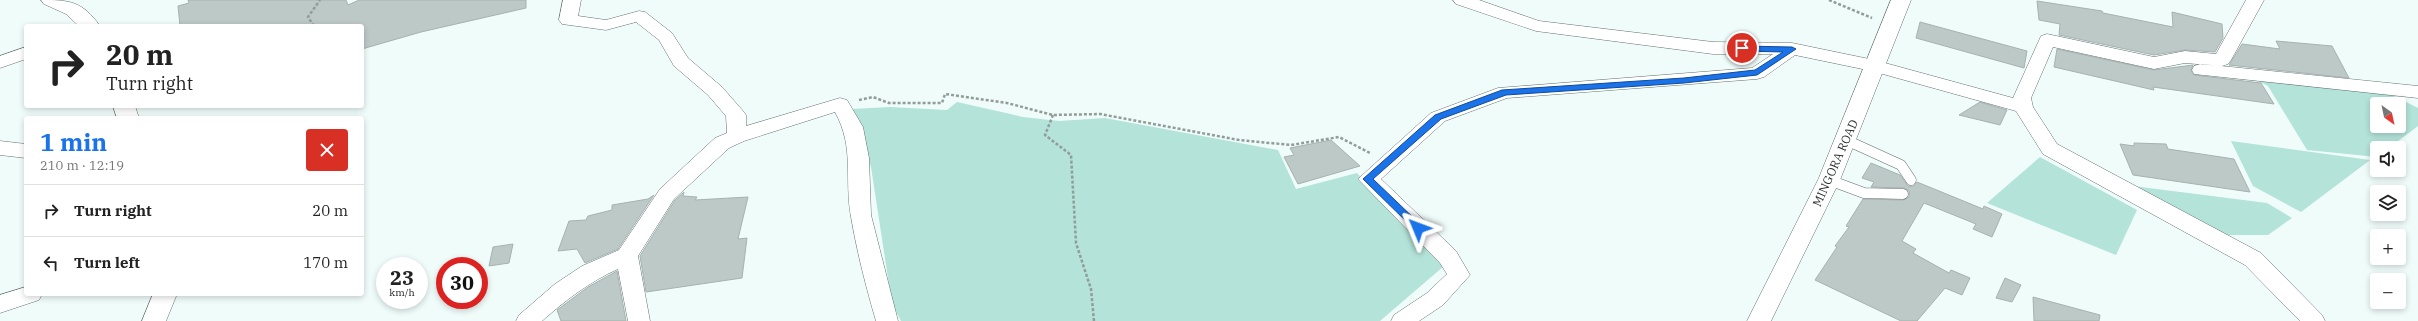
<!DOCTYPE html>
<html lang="en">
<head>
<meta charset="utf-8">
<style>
	body { margin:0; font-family:"IBM Plex Serif",serif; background:#f2f2f2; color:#222; height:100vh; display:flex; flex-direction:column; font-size:15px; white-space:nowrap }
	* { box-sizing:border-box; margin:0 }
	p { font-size:13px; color:#767676 }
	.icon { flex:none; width:22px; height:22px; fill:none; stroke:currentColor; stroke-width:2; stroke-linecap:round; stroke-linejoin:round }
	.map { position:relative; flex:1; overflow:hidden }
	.drawer { position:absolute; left:24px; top:116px; width:340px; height:180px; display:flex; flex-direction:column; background:#fff; border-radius:4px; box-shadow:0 2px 6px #0003 }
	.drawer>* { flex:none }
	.top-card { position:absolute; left:24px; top:24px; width:340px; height:84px; border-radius:4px; box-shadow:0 2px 6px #0003; background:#fff; color:#222; overflow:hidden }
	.needle { width:26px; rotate:147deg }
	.fabs { position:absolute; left:2370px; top:97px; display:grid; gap:8px }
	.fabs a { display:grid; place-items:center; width:36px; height:36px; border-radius:4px; background:#fff; box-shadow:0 2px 6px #0003; font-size:20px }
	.speed { position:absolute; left:376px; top:257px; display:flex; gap:8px; font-size:20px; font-weight:700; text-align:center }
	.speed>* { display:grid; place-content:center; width:52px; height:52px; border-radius:50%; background:#fff; box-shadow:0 2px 6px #0003; line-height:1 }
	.speed small { font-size:10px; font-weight:400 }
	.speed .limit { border:6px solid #d22; background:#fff; color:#111 }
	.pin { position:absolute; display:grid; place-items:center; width:34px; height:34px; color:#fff; margin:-17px; border:2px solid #fff; border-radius:50%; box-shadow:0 1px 4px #0007 }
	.me { position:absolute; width:44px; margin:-22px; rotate:314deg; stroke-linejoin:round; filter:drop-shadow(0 0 3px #0008) }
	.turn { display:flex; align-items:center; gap:14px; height:84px; padding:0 16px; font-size:18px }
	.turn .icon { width:52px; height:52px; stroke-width:2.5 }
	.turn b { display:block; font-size:28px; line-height:34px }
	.round { display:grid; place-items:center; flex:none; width:42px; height:42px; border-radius:4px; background:#f2f2f2 }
	.head { display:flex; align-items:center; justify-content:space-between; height:68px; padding:0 16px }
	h1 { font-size:24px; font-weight:800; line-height:30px; color:#1a73e8 }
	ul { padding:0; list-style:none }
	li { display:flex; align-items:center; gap:12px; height:52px; padding:0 16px; border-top:1px solid #e0e0e0 }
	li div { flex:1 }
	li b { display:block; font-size:15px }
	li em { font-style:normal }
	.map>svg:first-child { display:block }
	.green { fill:#b3e3d9; fill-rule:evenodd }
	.building { fill:#bcc9c6; stroke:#a5b2af }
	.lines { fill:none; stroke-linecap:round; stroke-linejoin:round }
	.lane-casing { stroke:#64706e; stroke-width:11 }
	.street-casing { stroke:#64706e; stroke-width:1 }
	.secondary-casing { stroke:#64706e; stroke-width:1 }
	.primary-casing { stroke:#64706e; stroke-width:1 }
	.path { stroke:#929c99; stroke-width:2.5; stroke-dasharray:3 2; stroke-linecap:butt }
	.lane { stroke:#fff; stroke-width:10 }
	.street { fill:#fff; fill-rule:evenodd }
	.secondary { fill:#fff; fill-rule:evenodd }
	.primary { fill:#fff; fill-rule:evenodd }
	.route { fill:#1a73e8; stroke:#114b97 }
	.labels { text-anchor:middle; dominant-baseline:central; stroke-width:4; stroke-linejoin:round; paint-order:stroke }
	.street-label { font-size:12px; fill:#282e2c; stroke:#fff }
</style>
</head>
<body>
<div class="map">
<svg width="2418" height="321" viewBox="0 0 2418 321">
	<rect width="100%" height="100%" fill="#effcf9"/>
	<!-- green -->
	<path class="green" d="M 2256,80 L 2384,91 L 2418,108 L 2418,126 L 2389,148 L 2377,148 L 2377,157 L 2307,150 L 2268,86 ZM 2377,104 L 2399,104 L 2399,126 L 2377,126 Z
		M 957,102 L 1023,117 L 1059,121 L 1105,118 L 1278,150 L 1296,189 L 1357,173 L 1444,266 L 1380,321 L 901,321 L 892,304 L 871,167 L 852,109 L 890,107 L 947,110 Z
		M 2231,141 L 2370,160 L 2301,212 L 2253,186 Z
		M 2040,157 L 2137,210 L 2116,255 L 1987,203 Z
		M 2133,186 L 2267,203 L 2292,218 L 2268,235 L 2224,235 Z"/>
	<!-- building -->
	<path class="building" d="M 188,0 L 346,0 L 348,5 L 359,0 L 526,0 L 526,8 L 421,32 L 362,49 L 362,26 L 180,26 L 178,6 L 189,3 Z
		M 2037,1 L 2102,11 L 2103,13 L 2173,27 L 2172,12 L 2222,24 L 2223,38 L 2215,52 L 2185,50 L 2154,55 L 2059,35 L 2060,24 L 2039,20 Z
		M 1920,22 L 2027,51 L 2024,68 L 1916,38 Z
		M 2276,41 L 2332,46 L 2349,78 L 2229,65 L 2242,44 L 2280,49 Z
		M 2057,49 L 2154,70 L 2193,65 L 2191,71 L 2194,75 L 2261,83 L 2274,104 L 2153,87 L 2154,90 L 2054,67 Z
		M 1980,102 L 2007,110 L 2000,125 L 1959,115 Z
		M 1331,140 L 1360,166 L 1298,184 L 1284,157 L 1294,155 L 1290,148 Z
		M 2134,143 L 2166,144 L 2168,149 L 2234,159 L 2250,192 L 2133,175 L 2120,144 L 2134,146 Z
		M 1871,163 L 1900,175 L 1908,186 L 1914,186 L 1917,182 L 1983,209 L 1984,206 L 2002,214 L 1992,237 L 1973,229 L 1976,224 L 1924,203 L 1902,241 L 1916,249 L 1913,253 L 1949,273 L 1951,270 L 1970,278 L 1962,295 L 1945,288 L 1917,321 L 1901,321 L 1815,280 L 1837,247 L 1835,246 L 1849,227 L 1846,226 L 1863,199 L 1903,200 L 1909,197 L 1909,191 L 1904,188 L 1871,187 L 1874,182 L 1862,178 Z
		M 684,192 L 683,196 L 697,197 L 695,200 L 748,197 L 738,239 L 747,238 L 742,278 L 646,292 L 640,256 L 675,200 Z
		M 654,195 L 618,249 L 585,263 L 577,249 L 558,251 L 569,221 L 586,220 L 588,216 L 612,210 L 612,205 L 648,199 Z
		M 513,244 L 509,263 L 489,266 L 493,247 Z
		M 617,271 L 626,321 L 561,321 L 557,310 L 588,287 Z
		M 2005,278 L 2021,285 L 2012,302 L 1996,298 Z
		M 2033,297 L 2100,315 L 2099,321 L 2034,321 Z"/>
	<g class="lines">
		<defs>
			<path id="lane" d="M 1846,140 L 1901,165 L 1911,180
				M 1829,180 L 1864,193 L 1903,194"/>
			<path id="street" d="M 563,0 L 581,0 L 578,16 L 606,20 L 639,11 L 645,12 L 672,33 L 688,58 L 722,87 L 743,111 L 746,115 L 746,126 L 840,98 L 847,100 L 863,127 L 869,158 L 871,215 L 898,321 L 876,321 C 866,287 857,252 851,217 C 844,179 855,148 835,112 L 744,141 L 729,148 L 674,199 L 638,256 L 650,321 L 628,321 L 618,269 C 589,282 566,300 542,321 L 516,321 L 519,315 L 555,284 L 582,266 L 619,250 L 660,189 L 715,138 L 727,133 L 726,116 L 708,95 L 674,66 L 659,40 L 636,22 L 606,30 L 562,24 L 559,20 Z
				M 1453,0 L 1479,0 L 1539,21 L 1713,42 L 1792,43 L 1874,60 L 2013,98 L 2041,36 L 2047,34 L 2154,57 L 2185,51 L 2216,54 L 2246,0 L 2264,0 L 2231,60 L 2228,64 L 2222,66 L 2185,63 L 2154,69 L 2053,47 L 2031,98 L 2033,107 L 2057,144 L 2261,253 L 2322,315 L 2325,321 L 2300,321 L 2245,265 L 2043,154 L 2016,111 L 1872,71 L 1795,55 L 1764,77 L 1757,79 L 1507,98 L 1445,121 L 1381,179 L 1456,251 L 1470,275 L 1443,305 L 1419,321 L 1391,321 L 1394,315 L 1427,293 L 1447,274 L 1440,263 L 1358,179 L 1431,113 L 1498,88 L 1752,68 L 1773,54 L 1713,54 L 1536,31 L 1456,4 Z
				M 26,47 L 26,59 L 0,68 L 0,56 Z
				M 2201,64 L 2418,86 L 2418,98 L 2194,74 L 2192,70 L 2194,66 Z
				M 0,141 L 26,144 L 26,158 L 0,155 Z
				M 26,287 L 26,294 L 42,294 L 39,300 L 0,313 L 0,295 Z"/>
			<path id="secondary" d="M 41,0 C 70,0 82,1 100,26 L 79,26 L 66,14 L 44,4 Z
				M 113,106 L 135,106 L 139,118 L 117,118 Z
				M 153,294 L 177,294 L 166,321 L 142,321 Z"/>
			<path id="primary" d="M 1891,0 L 1911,0 L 1840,180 L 1771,321 L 1747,321 L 1818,180 Z"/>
		</defs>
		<!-- lane casing -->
		<use href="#lane" class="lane-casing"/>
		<!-- street casing -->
		<use href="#street" class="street-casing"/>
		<!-- secondary casing -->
		<use href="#secondary" class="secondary-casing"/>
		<!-- primary casing -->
		<use href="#primary" class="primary-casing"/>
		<!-- path -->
		<path class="path" d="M 1829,0 L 1872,18
			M 314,26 L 308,17 L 320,0
			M 859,100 L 873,97 L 889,103 L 942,103 L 945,94 L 1007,103 L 1053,115 L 1100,114 L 1239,140 L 1291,145 L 1339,137 L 1370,153
			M 1053,115 L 1045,135 L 1071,155 L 1076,243 L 1091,289 L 1094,321"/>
		<!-- lane -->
		<use href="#lane" class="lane"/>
		<!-- street -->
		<use href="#street" class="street"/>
		<!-- secondary -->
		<use href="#secondary" class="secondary"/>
		<!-- primary -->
		<use href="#primary" class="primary"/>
	</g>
	<!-- route -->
	<path class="route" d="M 1740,46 L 1792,47 L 1796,49 L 1757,75 L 1684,83 L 1506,95 L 1441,119 L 1373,179 L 1421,225 L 1421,230 L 1415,230 L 1363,179 L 1435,115 L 1502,90 L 1684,78 L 1755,70 L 1783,52 L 1742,51 L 1738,48 Z"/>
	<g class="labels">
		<!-- street labels -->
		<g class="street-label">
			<text transform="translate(1835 163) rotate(-66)">MINGORA ROAD</text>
		</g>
	</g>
</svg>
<div class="fabs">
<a><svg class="needle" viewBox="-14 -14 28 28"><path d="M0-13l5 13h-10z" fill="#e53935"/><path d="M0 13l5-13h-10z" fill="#767676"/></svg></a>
<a><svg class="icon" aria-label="sound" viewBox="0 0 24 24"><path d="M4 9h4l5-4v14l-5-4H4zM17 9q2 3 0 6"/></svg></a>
<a><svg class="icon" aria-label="layers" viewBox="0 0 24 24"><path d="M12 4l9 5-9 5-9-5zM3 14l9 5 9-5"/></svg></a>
<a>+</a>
<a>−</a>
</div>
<div class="speed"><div>23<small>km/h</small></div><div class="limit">30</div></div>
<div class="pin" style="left:1742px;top:48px;background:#d93025"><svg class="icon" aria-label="arrive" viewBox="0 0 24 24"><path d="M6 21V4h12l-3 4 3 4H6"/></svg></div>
<svg class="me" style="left:1418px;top:228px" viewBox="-20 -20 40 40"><path d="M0-17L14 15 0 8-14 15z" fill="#1a73e8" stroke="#fff" stroke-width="4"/></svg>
<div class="top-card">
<div class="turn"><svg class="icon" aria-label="right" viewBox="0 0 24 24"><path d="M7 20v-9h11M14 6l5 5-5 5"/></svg><div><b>20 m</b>Turn right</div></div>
</div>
<section class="drawer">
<div class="head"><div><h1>1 min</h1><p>210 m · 12:19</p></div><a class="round" style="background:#d93025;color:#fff"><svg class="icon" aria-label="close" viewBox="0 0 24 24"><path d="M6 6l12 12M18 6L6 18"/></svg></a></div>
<ul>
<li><svg class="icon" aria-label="right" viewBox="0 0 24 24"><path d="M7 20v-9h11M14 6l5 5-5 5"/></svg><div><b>Turn right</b></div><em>20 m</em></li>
<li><svg class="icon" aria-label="left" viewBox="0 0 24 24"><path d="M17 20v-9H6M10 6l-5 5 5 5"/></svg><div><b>Turn left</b></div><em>170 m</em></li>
</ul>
</section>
</div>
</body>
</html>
